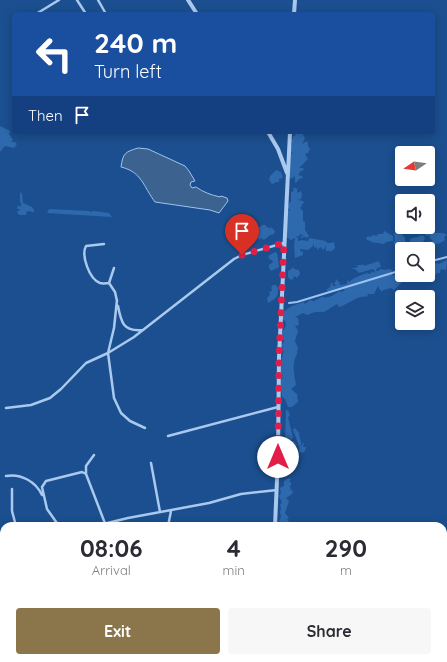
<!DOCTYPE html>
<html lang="en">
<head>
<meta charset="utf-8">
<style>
	body { margin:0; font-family:Quicksand,sans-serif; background:#f7f7f7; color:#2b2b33; height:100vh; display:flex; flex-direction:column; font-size:15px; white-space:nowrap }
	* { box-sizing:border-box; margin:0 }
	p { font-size:13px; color:#7c7c81 }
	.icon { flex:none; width:22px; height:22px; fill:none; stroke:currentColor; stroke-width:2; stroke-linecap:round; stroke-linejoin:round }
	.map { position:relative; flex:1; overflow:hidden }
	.drawer { position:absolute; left:0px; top:522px; width:447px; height:140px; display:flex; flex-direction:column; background:#fff; border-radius:12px 12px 0 0; box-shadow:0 2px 10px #0003 }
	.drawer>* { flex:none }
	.banner { position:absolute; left:12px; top:12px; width:423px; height:122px; border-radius:4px; box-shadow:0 2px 10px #0003; background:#1a4fa0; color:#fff; overflow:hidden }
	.needle { width:26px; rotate:257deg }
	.tools { position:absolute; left:395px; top:146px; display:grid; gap:8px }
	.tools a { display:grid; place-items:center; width:40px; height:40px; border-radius:4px; background:#fff; box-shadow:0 2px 10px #0003; font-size:20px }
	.pin { position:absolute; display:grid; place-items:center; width:34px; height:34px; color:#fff; margin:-41px -17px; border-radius:50% 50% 50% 0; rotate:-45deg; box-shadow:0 0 4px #0007 }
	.pin .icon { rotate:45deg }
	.me { position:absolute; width:44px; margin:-22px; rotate:0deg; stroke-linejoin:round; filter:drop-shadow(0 0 3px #0008) }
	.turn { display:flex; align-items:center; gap:14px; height:84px; padding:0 16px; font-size:18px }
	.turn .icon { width:52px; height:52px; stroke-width:2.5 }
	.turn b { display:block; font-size:28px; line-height:34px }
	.then { display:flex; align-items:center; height:38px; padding:0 16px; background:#0003; gap:8px; font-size:15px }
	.eta { display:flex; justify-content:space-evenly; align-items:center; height:68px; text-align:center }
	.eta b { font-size:24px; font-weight:700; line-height:28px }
	.button { display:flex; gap:8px; margin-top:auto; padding:8px 16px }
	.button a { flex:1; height:46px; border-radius:4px; background:#8a764a; color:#fff; font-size:16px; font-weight:700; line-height:46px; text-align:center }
	.button a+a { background:#f7f7f7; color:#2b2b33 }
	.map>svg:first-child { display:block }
	.green { fill:#2e69ad }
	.water { fill:#3c6290; stroke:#9cc4f0 }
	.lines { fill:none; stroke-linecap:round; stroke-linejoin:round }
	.stream { stroke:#9cc4f0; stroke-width:2 }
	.service { stroke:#a9c9ee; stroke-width:2.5 }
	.minor { stroke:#a9c9ee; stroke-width:4 }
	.route { stroke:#e11d48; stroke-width:7; stroke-dasharray:0 12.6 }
</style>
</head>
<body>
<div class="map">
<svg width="447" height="662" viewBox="0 0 447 662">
	<rect width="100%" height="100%" fill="#1b4f8f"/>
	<!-- green -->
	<path class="green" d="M 0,126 L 10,131 L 9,134 L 13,140 L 11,142 L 15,142 L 17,144 L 14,148 L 5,146 L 0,152 Z
		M 292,132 L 303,132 L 302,133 L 305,138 L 302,144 L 307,141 L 308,143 L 308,146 L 310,149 L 308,153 L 305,154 L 308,159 L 299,168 L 303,168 L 304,170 L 301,171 L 298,175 L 302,176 L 303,178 L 299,179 L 297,182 L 295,183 L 295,176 L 291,179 L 290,177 L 290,174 L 289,170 L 290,155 L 293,152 L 290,153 L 292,144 L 291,141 L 293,138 L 292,137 L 296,135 Z
		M 276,170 L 281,172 L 283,178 L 279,179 L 279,182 L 275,182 L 275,183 L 272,184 L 269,180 L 270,176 Z
		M 294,187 L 296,189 L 298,188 L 297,191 L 297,193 L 301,191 L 302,195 L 301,199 L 297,200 L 303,201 L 304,203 L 302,204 L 302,206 L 300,208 L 303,211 L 303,221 L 305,222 L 305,230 L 309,236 L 307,238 L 303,236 L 303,238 L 300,238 L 303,235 L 300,234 L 299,237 L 297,236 L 296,237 L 298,238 L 298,241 L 302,240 L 308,241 L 309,238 L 326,241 L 327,243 L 330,243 L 334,242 L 335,248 L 332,251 L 326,251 L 326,244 L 325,248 L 323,250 L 321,247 L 317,250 L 317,247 L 315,248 L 314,247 L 314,243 L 313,246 L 308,250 L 300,249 L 300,251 L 303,252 L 303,255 L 295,258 L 294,246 L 295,238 L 291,240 L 286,237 L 288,211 L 290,210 L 287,207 L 291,201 L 291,192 L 294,191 L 293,189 Z
		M 20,192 L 22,194 L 23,203 L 32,207 L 34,210 L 34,212 L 27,211 L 26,215 L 19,215 L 17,212 L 20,209 L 17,209 L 18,205 L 21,207 L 21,203 L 20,202 Z
		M 49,209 L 89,211 L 91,212 L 94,211 L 109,213 L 112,217 L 47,213 Z
		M 262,225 L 266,225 L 266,227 L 268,227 L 270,229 L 271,227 L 275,231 L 274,234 L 270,235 L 264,240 L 261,238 L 259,240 L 255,233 L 257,232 L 257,228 L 260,227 Z
		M 384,231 L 393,236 L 393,241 L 386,242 L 384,244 L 371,242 L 370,240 L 369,241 L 367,240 L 366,238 L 368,236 L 370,237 L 373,235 L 377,236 L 378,234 L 383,234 Z
		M 394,233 L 402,234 L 405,238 L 405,242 L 397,245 L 394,244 L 394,242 L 395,241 Z
		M 430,233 L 443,233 L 447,235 L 444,237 L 445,240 L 440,243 L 430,245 L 428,242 L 433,241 L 429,237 L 430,235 L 426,236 L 425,234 Z
		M 419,235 L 424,236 L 425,238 L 422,245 L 415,246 L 410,245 L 410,239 L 417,237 L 417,238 L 419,236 L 421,237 Z
		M 275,252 L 277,253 C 278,258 278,261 279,267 L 271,271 L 269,268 L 269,265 L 273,262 L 272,260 L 270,260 L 268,256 Z
		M 447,260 L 446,270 L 441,269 L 440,273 L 437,273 L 436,275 L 428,275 L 426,278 L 422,275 L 428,275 L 429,265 L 436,263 L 439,264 Z
		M 379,261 L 381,267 L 377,268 L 376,271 L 378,271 L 381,269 L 385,270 L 389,269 L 392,270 L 392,275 L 405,275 L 408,279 L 402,282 L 394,290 L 391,288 L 383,290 L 382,292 L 380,290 L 378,286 L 374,294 L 368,294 L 367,297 C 359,294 346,306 339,307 L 337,304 L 324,312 L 315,312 L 307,315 L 303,313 L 295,317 L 298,318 L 299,324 L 298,326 L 295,325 L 298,331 L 295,341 L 298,348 L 297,351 L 297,354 C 293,361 293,370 295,377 L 294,378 L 295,379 L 296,385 L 291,389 L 297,394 L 298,402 L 292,407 L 288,407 L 285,399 L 282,397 L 280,382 L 282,379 L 281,377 L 283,376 L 281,374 C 281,367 281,358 284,351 L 282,351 L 283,348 L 281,345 L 284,342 L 282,334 L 286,325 L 285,321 L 283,320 L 283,313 C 289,306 295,305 304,302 L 305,304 L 310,300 L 314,301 L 322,297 C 330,299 334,294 340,291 L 342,292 L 345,289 C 343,289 341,289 339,289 C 335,290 330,294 326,290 L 330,287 L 331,283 L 333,283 L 332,285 L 334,286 L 337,285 L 334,284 L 336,280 L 337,279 L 338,282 L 340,282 L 339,285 L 347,284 L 347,280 L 349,282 C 356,276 360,276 367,273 L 370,274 L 372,271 L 374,273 L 375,271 L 373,269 L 359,273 L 355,269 L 350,269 L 358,267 L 357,265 L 362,265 L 364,264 L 364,266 Z
		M 294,267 L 294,269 L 299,270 L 300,274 L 297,278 L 294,276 L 293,279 L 291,280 L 288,277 L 288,271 Z
		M 273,285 L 276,285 L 278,288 C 278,297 277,298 268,303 L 267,298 L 270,295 L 269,292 L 272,291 L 271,288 Z
		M 286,409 L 289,412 L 290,416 L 288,417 L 293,438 L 291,441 L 294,441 L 297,445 L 295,451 L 292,449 L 292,451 L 288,452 L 287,456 L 281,451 L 283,448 L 282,445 L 285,442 Z
		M 295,428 L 299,433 C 299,439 303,441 300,448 L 303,443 L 304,443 L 303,447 L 306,447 L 305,451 L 302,453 L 299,452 C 300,446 295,436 293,429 Z
		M 288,478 L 291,479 L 289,482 L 291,482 L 291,485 L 289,487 L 290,487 L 291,490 L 293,491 L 292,494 L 286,498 L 289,501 L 285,513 L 289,518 L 287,519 L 289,522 L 288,526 L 279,526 L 281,523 L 279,521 L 281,517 L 280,512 L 281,509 L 280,504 L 282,503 L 279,496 L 281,493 L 280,488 L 284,486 L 284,481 Z
		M 1,531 L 4,534 L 4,581 L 0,578 Z"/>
	<!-- water -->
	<path class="water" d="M 138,148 L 148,149 L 185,166 L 189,171 L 195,181 L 191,182 L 190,185 L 192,188 L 196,187 C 203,192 211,195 220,197 L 221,196 L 227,198 L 228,201 L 219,213 L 210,210 L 155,202 C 143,186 142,172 121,167 C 123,153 125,152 138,148 Z"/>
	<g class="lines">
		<!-- stream -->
		<path class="stream" d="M 428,262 L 447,257
			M 289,303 L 297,302 L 402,270"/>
		<!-- service -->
		<path class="service" d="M 77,0 L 86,14
			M 98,0 L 106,14
			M 36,14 L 59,0
			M 104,244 L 86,246 C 81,255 89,279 100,283 C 103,284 106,283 109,283
			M 114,268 L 109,283 L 115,292 L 117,301
			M 117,300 L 114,328 L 108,353 L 114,398 L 121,413 L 130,421 L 145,428
			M 118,306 C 121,322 123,332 143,330
			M 6,408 L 31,405 L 50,398 L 61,389 L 86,363 L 108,353 L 134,337 L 234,259 L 242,255 L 284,243
			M 168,436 L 278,407
			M 151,463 L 160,512
			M 86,474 L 86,466 L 94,455
			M 6,476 C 21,473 36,482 42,495
			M 12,489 L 12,511 L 16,526
			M 59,526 L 47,509 L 42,487 L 46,481 L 82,472 L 86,474 L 106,526
			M 95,526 L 128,518 L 209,503 L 241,494 L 277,490
			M 168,526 L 171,511"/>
		<!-- minor -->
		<path class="minor" d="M 188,0 L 197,14
			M 294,14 L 295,0
			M 268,132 L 278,149 L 287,173
			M 275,526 L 278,457 L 279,357 L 290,132
			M 268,662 L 270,658"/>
	</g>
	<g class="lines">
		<!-- route -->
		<path class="route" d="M 242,255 L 284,243 L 279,357 L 278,457"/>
	</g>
</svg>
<div class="tools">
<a><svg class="needle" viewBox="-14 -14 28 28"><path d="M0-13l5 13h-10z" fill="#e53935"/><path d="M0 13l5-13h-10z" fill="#7c7c81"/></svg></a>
<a><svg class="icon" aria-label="sound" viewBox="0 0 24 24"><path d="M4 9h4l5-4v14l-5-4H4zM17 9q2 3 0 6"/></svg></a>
<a><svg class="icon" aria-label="search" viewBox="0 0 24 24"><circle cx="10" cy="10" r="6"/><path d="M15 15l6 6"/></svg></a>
<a><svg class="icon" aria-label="layers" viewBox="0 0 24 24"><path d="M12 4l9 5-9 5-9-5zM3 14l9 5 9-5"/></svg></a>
</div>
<div class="pin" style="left:242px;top:255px;background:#d93025"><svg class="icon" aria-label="arrive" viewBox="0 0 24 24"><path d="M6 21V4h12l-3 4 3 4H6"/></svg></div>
<svg class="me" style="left:278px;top:457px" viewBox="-20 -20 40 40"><circle r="19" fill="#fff"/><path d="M0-13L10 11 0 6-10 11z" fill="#e11d48"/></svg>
<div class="banner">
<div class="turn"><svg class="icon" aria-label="left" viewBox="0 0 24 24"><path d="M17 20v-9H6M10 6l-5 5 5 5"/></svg><div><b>240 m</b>Turn left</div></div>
<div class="then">Then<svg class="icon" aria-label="arrive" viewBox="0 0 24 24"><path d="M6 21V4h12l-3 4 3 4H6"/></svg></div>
</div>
<section class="drawer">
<div class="eta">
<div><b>08:06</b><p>Arrival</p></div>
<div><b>4</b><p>min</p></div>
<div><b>290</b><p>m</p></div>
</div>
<div class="button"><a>Exit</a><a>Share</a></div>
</section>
</div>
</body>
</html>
